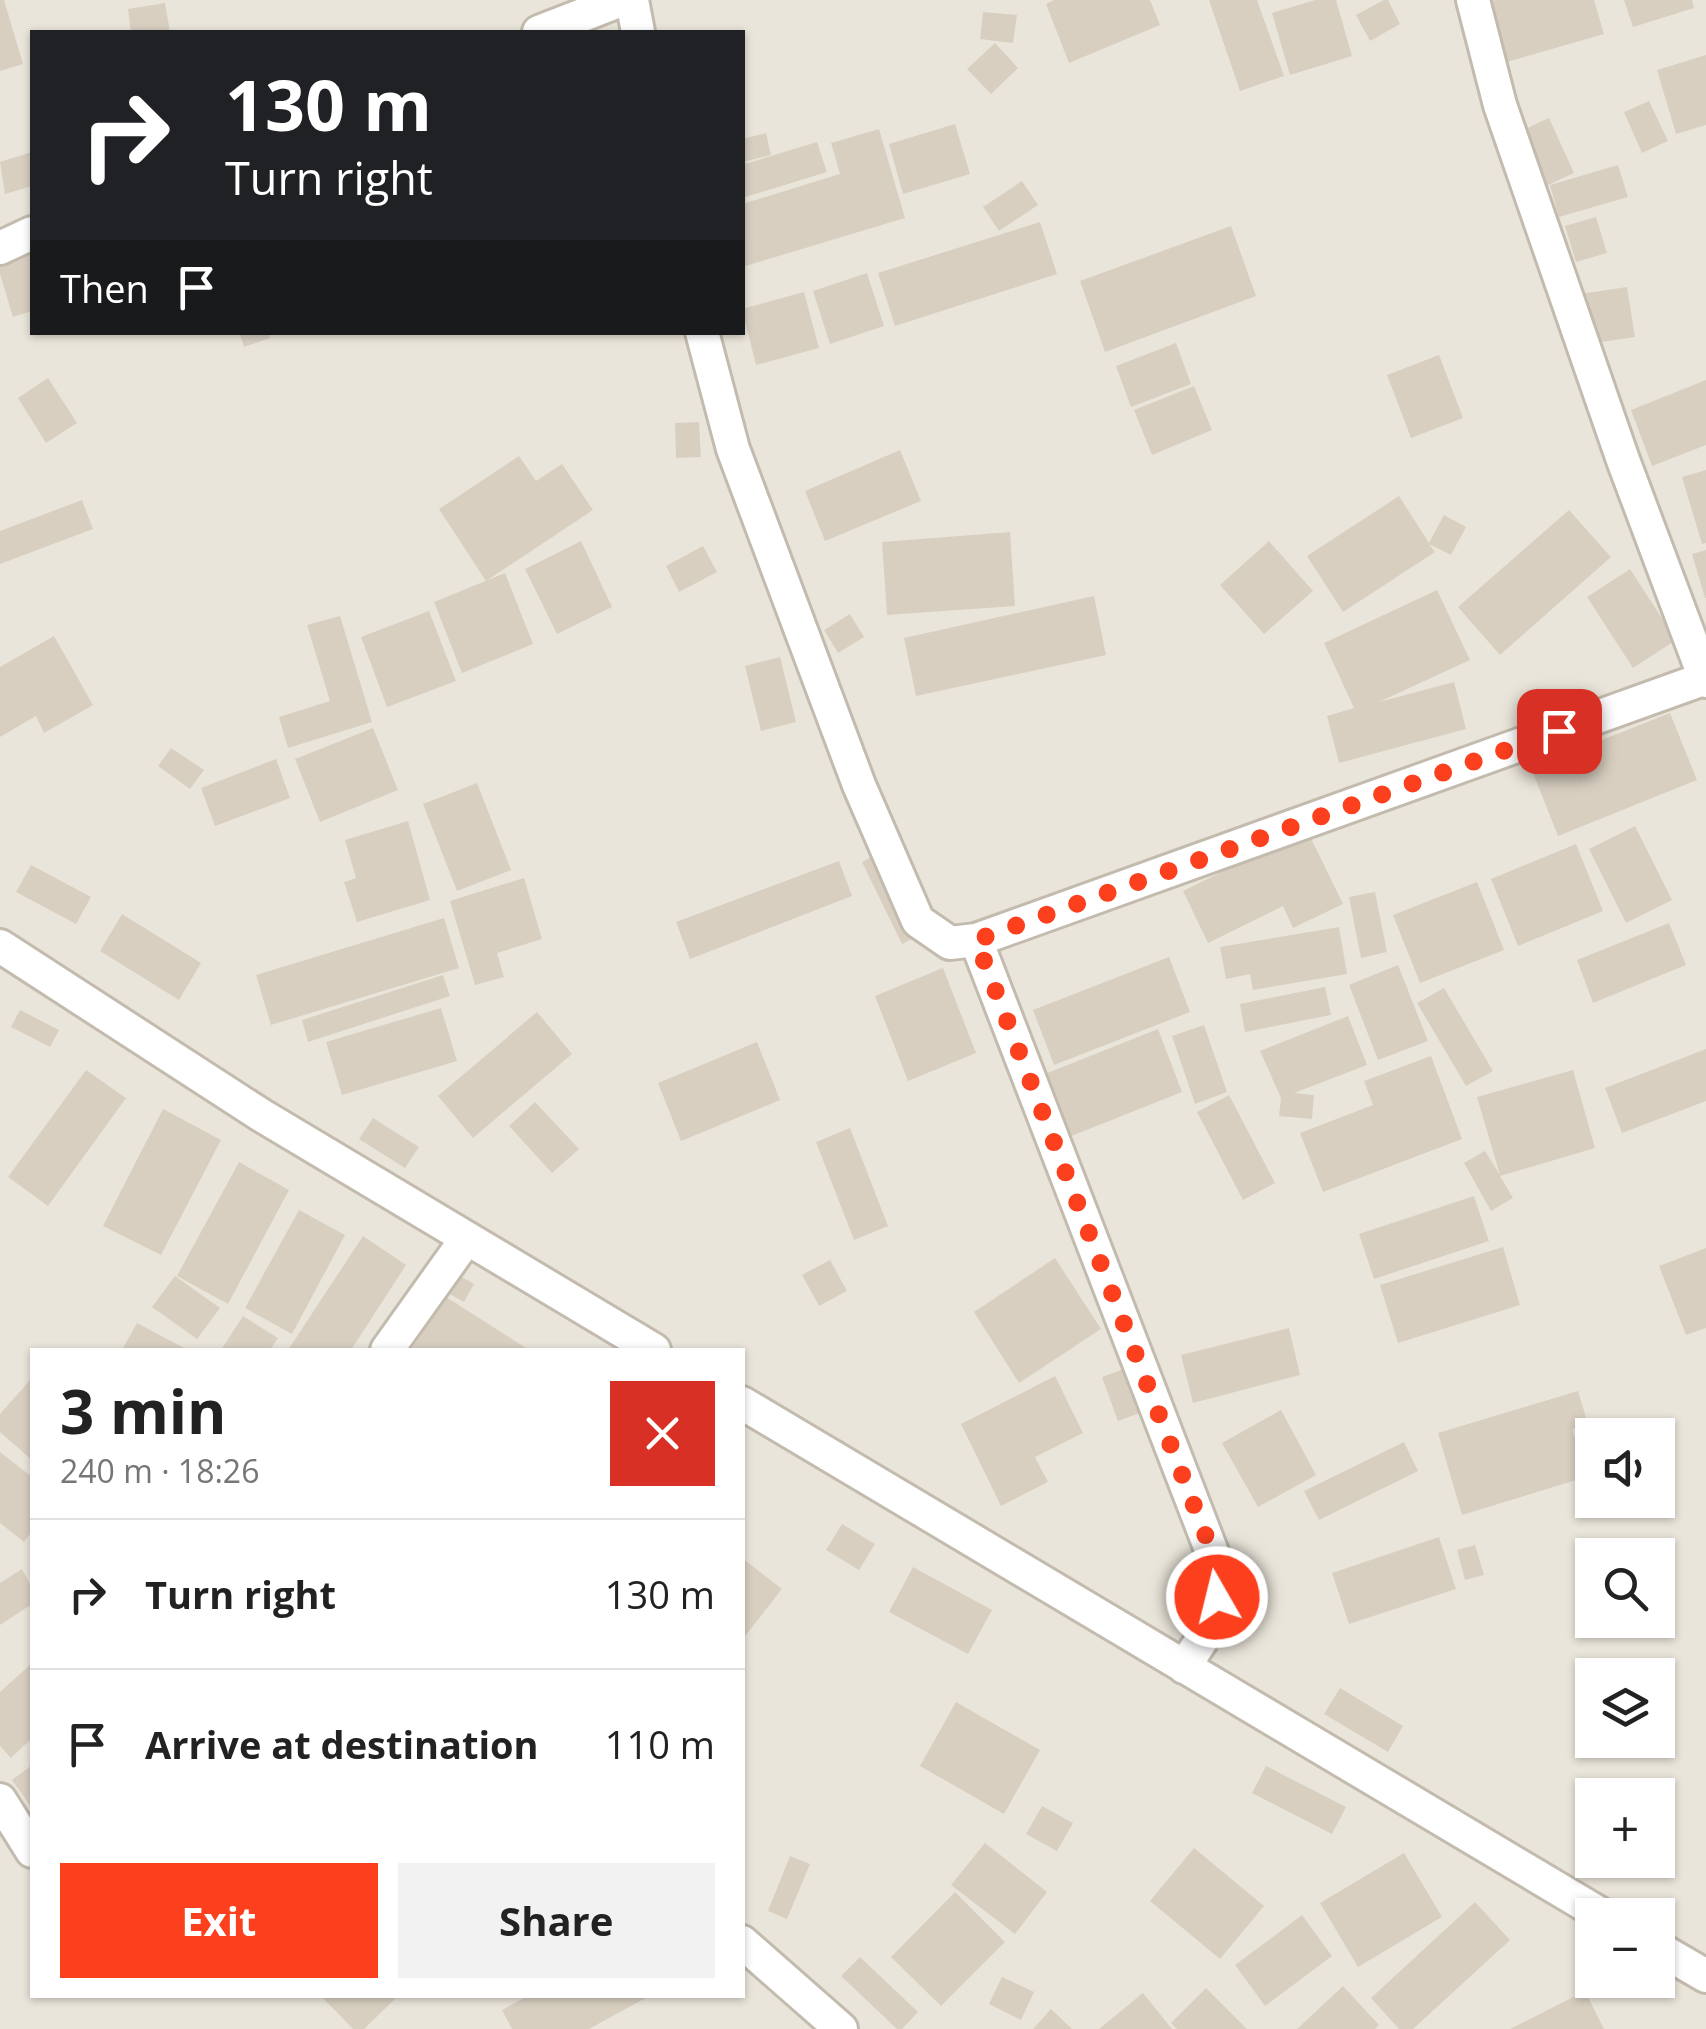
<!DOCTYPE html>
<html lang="en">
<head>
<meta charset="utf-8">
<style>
	body { margin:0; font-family:"Open Sans",sans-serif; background:#f2f2f2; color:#222; height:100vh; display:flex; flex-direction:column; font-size:38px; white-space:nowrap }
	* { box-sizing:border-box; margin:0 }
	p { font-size:32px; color:#767676 }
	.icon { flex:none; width:55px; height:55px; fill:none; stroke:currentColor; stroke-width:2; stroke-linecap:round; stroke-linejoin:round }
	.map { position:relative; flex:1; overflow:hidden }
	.details { position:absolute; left:30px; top:1348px; width:715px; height:650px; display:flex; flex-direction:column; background:#fff; border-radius:0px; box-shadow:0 2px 8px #0004 }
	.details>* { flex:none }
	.guide { position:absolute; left:30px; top:30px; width:715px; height:305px; border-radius:0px; box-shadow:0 2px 8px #0004; background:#202124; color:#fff; overflow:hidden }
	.buttons { position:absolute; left:1575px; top:1418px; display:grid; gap:20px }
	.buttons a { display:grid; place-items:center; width:100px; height:100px; border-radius:0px; background:#fff; box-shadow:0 2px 8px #0004; font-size:50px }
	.pin { position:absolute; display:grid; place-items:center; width:85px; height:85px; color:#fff; margin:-42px; border-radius:20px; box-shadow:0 5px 15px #0006 }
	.me { position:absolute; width:110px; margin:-55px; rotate:352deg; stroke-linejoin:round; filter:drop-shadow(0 0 8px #0008) }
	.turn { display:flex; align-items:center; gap:35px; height:210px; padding:0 30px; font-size:45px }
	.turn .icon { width:130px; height:130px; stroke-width:2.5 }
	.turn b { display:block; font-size:70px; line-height:85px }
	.then { display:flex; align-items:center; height:95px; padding:0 30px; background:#0003; gap:20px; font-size:38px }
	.round { display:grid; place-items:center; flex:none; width:105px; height:105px; border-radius:0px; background:#f2f2f2 }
	.overview { display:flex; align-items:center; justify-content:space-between; height:170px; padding:0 30px }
	h1 { font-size:60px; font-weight:700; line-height:75px }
	.primary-button { display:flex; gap:20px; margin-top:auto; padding:20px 30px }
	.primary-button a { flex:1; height:115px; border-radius:0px; background:#fc3f1d; color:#fff; font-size:40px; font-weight:700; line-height:115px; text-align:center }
	.primary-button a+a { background:#f2f2f2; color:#222 }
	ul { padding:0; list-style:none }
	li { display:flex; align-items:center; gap:30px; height:150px; padding:0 30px; border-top:2px solid #e0e0e0 }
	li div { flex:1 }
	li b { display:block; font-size:38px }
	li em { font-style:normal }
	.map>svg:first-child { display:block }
	.residential { fill:#eae5da; fill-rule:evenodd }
	.building { fill:#d8cfc1 }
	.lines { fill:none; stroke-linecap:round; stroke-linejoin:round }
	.minor-casing { stroke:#c2bbae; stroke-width:38 }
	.minor { stroke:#fff; stroke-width:32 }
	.route { stroke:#fc3f1d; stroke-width:18; stroke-dasharray:0 32.4 }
</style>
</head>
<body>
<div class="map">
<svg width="1706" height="2029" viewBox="0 0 1706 2029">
	<rect width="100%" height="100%" fill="#f6f3ec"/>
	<!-- residential -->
	<path class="residential" d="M 0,0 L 1706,0 L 1706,2029 L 0,2029 ZM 32,32 L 742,32 L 742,332 L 32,332 ZM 32,1350 L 742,1350 L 742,1995 L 32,1995 ZM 1592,1435 L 1658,1435 L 1658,1500 L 1592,1500 ZM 1592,1555 L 1658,1555 L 1658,1620 L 1592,1620 ZM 1592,1675 L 1658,1675 L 1658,1740 L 1592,1740 ZM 1592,1795 L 1658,1795 L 1658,1860 L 1592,1860 ZM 1592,1915 L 1658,1915 L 1658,1980 L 1592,1980 Z"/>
	<!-- building -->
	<path class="building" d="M 0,0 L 4,0 L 23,64 L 0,71 Z
		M 1054,0 L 1150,0 L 1160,25 L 1069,63 L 1046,4 Z
		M 1209,0 L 1257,0 L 1284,76 L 1240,91 Z
		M 1315,0 L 1336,0 L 1352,56 L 1290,75 L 1272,13 Z
		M 1384,0 L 1388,0 L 1400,24 L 1370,41 L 1356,15 Z
		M 1495,0 L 1594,0 L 1604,34 L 1507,62 L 1489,2 Z
		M 1624,0 L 1692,0 L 1694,8 L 1633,27 Z
		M 165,3 L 170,32 L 131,32 L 128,9 Z
		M 983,12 L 1017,15 L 1013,43 L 980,39 Z
		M 995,43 L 1018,68 L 991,94 L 967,69 Z
		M 1706,55 L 1706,125 L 1676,134 L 1657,70 Z
		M 1649,101 L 1668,141 L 1642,153 L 1624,112 Z
		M 1549,118 L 1574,173 L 1548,185 L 1523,130 Z
		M 955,124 L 970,174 L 903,194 L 889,144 Z
		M 879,129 L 905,218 L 742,267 L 742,204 L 840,174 L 831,143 Z
		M 766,133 L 771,155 L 742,162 L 742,139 Z
		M 817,142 L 827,172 L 742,198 L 742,165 Z
		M 32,152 L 32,186 L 5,194 L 0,162 Z
		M 1618,165 L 1628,197 L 1559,217 L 1550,185 Z
		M 1022,181 L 1038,205 L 999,231 L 983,207 Z
		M 1596,217 L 1607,253 L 1576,262 L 1565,226 Z
		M 1040,222 L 1057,274 L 895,326 L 878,273 Z
		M 1231,226 L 1256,296 L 1105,352 L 1080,281 Z
		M 32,253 L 32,311 L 13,317 L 0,274 L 0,264 Z
		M 867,273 L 884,326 L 830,344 L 813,291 Z
		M 1627,287 L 1635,337 L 1588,344 L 1580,294 Z
		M 804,292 L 819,348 L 756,365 L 742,309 Z
		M 239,332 L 268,332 L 270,338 L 244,347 Z
		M 1176,343 L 1191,384 L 1131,407 L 1116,366 Z
		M 1439,355 L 1463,418 L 1411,438 L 1387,375 Z
		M 48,378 L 77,423 L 46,443 L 18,398 Z
		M 1706,380 L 1706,445 L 1652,466 L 1631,410 Z
		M 1194,386 L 1212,430 L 1152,455 L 1134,410 Z
		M 699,422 L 701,457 L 676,458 L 675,423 Z
		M 900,450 L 921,501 L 825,541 L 805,491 Z
		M 519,456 L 536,481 L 562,464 L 593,510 L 486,581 L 439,509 Z
		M 1706,470 L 1706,543 L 1702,544 L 1682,477 Z
		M 1399,496 L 1429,543 L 1444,515 L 1466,527 L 1451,555 L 1429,544 L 1435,552 L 1343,612 L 1307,556 Z
		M 82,500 L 93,529 L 0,564 L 0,531 Z
		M 1569,510 L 1611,557 L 1500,655 L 1458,607 Z
		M 1010,532 L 1015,606 L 887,615 L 882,542 Z
		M 581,541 L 612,607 L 557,634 L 525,569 Z
		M 1269,541 L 1313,591 L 1264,634 L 1220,585 Z
		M 703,546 L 717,572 L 679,592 L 666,566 Z
		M 1706,550 L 1706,598 L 1705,598 L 1692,554 Z
		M 1630,569 L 1676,640 L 1633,668 L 1587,597 Z
		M 505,573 L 533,644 L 462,673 L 434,602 Z
		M 1437,590 L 1470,660 L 1379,702 L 1454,682 L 1466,729 L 1339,763 L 1327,716 L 1354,708 L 1324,643 Z
		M 1094,596 L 1106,655 L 916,696 L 904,638 Z
		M 429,611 L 456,681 L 387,707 L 361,637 Z
		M 850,614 L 864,637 L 838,653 L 824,630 Z
		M 340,616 L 372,722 L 288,748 L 279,717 L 330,701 L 307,625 Z
		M 54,636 L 93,705 L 44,733 L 36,716 L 0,737 L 0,667 Z
		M 780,657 L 796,722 L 761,731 L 745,666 Z
		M 1670,713 L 1697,780 L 1558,836 L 1531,768 Z
		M 373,728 L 398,790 L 320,822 L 295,759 Z
		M 171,748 L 204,770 L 190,789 L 158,766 Z
		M 276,759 L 290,798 L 215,826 L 201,788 Z
		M 477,783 L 511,870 L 457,891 L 423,804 Z
		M 408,821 L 430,900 L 357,922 L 344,882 L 356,878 L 345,840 Z
		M 1635,826 L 1672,900 L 1626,923 L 1589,849 Z
		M 1307,830 L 1343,904 L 1293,928 L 1283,906 L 1208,943 L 1183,891 Z
		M 1576,844 L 1603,911 L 1518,946 L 1491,879 Z
		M 893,846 L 933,928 L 902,944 L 862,862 Z
		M 839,861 L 852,896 L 690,959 L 676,922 Z
		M 31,865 L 91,897 L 76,924 L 16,892 Z
		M 524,878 L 542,939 L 497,953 L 504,977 L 475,985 L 450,901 Z
		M 1477,882 L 1504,950 L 1420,983 L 1393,915 Z
		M 1375,892 L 1387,952 L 1361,958 L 1349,897 Z
		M 122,914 L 201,963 L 179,1000 L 100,951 Z
		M 444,918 L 459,968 L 271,1025 L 256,975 Z
		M 1669,923 L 1686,965 L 1593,1003 L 1577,960 Z
		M 1339,927 L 1347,974 L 1253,990 L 1250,974 L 1226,979 L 1220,947 Z
		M 1169,957 L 1190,1012 L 1054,1065 L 1033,1010 Z
		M 1398,965 L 1428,1041 L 1378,1060 L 1349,985 Z
		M 943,968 L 976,1053 L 908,1081 L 875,996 Z
		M 443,975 L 450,996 L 308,1042 L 302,1020 Z
		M 1325,987 L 1331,1015 L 1245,1032 L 1240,1004 Z
		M 1444,988 L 1493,1071 L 1466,1086 L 1417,1003 Z
		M 441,1008 L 457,1061 L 342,1095 L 326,1042 Z
		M 20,1010 L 59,1030 L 50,1047 L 11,1027 Z
		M 537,1012 L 572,1054 L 473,1138 L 438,1096 Z
		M 1348,1016 L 1367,1065 L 1294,1093 L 1314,1095 L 1312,1119 L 1279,1116 L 1281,1098 L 1260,1051 Z
		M 1204,1025 L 1227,1092 L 1195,1104 L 1172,1036 Z
		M 1158,1029 L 1182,1092 L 1069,1137 L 1045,1074 Z
		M 757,1042 L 780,1100 L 681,1141 L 658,1083 Z
		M 1706,1049 L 1706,1101 L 1622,1133 L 1605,1088 Z
		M 1431,1056 L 1462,1139 L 1323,1192 L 1300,1133 L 1373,1105 L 1364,1081 Z
		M 86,1070 L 126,1098 L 48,1206 L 8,1177 Z
		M 1573,1070 L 1595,1148 L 1500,1176 L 1513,1198 L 1491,1211 L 1464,1163 L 1485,1151 L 1500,1175 L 1477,1097 Z
		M 1229,1095 L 1275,1183 L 1243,1200 L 1197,1112 Z
		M 535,1102 L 579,1149 L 552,1173 L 509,1126 Z
		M 163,1109 L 221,1140 L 161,1255 L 103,1226 Z
		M 373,1118 L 419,1147 L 405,1168 L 359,1139 Z
		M 850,1128 L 888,1226 L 854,1240 L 816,1142 Z
		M 239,1162 L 289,1190 L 228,1304 L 177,1276 Z
		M 1474,1196 L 1489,1241 L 1374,1279 L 1359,1234 Z
		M 299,1210 L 345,1235 L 292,1334 L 245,1308 Z
		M 363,1236 L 406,1265 L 351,1350 L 288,1350 Z
		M 1503,1247 L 1520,1305 L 1398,1343 L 1380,1285 Z
		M 1706,1248 L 1706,1328 L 1686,1335 L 1659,1266 Z
		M 1055,1258 L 1101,1329 L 1019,1383 L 974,1312 Z
		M 830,1260 L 847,1291 L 819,1306 L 802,1275 Z
		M 451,1271 L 474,1284 L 464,1302 L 442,1290 Z
		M 175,1276 L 220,1308 L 197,1339 L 152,1307 Z
		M 446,1297 L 529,1350 L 411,1350 Z
		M 243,1316 L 278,1338 L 270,1350 L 221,1350 Z
		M 137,1323 L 188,1350 L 122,1350 Z
		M 1289,1328 L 1300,1375 L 1193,1403 L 1181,1355 Z
		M 1132,1366 L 1148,1410 L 1118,1421 L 1102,1377 Z
		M 1055,1376 L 1083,1433 L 1035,1457 L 1048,1482 L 1001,1506 L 961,1424 Z
		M 32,1378 L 32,1460 L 0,1432 L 0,1414 Z
		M 1578,1391 L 1588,1424 L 1572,1429 L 1586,1477 L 1462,1515 L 1438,1433 Z
		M 1281,1410 L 1316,1475 L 1258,1507 L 1222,1443 Z
		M 1404,1442 L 1418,1471 L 1319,1520 L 1304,1491 Z
		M 0,1452 L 32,1477 L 32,1531 L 24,1542 L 0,1523 Z
		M 842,1524 L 875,1544 L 859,1570 L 826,1550 Z
		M 1439,1537 L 1456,1589 L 1349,1624 L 1332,1573 Z
		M 1475,1545 L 1484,1575 L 1465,1580 L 1457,1550 Z
		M 742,1558 L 782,1589 L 742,1640 Z
		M 913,1567 L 992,1610 L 968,1654 L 889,1612 Z
		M 22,1569 L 32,1588 L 32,1604 L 0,1625 L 0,1583 Z
		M 32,1663 L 32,1738 L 11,1758 L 0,1746 L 0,1692 Z
		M 1340,1688 L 1403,1726 L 1388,1752 L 1324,1714 Z
		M 956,1702 L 1040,1750 L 1004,1814 L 920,1766 Z
		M 32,1765 L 32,1808 L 12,1780 Z
		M 1266,1766 L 1346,1807 L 1332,1834 L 1252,1793 Z
		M 1042,1806 L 1073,1823 L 1057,1851 L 1026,1834 Z
		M 985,1843 L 1047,1892 L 1015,1934 L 951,1885 Z
		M 1194,1848 L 1264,1906 L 1220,1959 L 1150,1901 Z
		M 1404,1853 L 1442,1917 L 1358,1967 L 1320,1903 Z
		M 790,1856 L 810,1864 L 787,1919 L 768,1911 Z
		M 955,1892 L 1005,1942 L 941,2006 L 891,1957 Z
		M 1475,1902 L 1510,1940 L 1413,2029 L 1399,2029 L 1371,1998 Z
		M 1302,1915 L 1332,1956 L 1265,2006 L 1235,1965 Z
		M 860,1957 L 918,2012 L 902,2029 L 897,2029 L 841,1976 Z
		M 1002,1977 L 1034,1992 L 1021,2020 L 989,2004 Z
		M 1343,1986 L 1379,2025 L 1375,2029 L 1297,2029 Z
		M 1206,1988 L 1247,2029 L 1177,2029 L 1171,2023 Z
		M 1585,1991 L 1604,2029 L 1510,2029 Z
		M 1143,1993 L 1172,2029 L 1099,2029 Z
		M 320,1995 L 399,1995 L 364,2029 L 353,2029 Z
		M 529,1995 L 651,1995 L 589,2029 L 512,2029 L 502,2010 Z
		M 1051,2009 L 1072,2029 L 1033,2029 Z"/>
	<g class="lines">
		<defs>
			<path id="minor" d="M 632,0 L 638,32
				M 1473,0 L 1500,105 L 1623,460 L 1706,681
				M 539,32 L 621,0
				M 0,248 L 32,233
				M 702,332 L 733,449 L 859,785 L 918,921 L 950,943 L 976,940
				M 0,946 L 261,1115 L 654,1350
				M 387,1350 L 467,1238
				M 742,1403 L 1602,1915
				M 1184,1667 L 1214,1621 L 1220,1573 L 976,940 L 1706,678
				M 0,1800 L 32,1851
				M 742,1942 L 841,2029
				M 1658,1948 L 1706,1976"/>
		</defs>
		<!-- minor casing -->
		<use href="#minor" class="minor-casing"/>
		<!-- minor -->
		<use href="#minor" class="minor"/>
	</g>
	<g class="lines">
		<!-- route -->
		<path class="route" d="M 1217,1597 L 1220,1573 L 976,940 L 1559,731"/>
	</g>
</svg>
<div class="buttons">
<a><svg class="icon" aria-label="sound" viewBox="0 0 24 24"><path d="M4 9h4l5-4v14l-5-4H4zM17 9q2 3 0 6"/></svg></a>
<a><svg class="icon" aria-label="search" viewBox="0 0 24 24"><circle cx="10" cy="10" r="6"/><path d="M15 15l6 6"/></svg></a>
<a><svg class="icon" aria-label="layers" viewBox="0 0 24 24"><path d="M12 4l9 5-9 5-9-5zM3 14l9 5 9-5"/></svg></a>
<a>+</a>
<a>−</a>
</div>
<div class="pin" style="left:1559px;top:731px;background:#d93025"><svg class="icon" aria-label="arrive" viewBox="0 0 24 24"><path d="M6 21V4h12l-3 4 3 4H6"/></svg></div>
<svg class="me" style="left:1217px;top:1597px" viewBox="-20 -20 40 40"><circle r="17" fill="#fc3f1d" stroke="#fff" stroke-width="3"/><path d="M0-11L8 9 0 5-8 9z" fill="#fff"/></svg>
<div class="guide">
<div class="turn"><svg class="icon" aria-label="right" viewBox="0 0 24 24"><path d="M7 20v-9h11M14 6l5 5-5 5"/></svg><div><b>130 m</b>Turn right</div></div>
<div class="then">Then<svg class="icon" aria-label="arrive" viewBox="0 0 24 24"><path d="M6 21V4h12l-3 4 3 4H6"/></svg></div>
</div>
<section class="details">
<div class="overview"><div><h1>3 min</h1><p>240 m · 18:26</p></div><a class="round" style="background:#d93025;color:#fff"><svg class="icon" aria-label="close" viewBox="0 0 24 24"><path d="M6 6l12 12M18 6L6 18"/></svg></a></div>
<ul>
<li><svg class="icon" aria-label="right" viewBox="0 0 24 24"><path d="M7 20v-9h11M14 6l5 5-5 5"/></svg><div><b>Turn right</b></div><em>130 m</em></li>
<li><svg class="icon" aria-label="arrive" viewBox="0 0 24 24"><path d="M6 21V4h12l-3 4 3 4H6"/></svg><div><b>Arrive at destination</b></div><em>110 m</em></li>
</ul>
<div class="primary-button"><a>Exit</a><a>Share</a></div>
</section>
</div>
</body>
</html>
